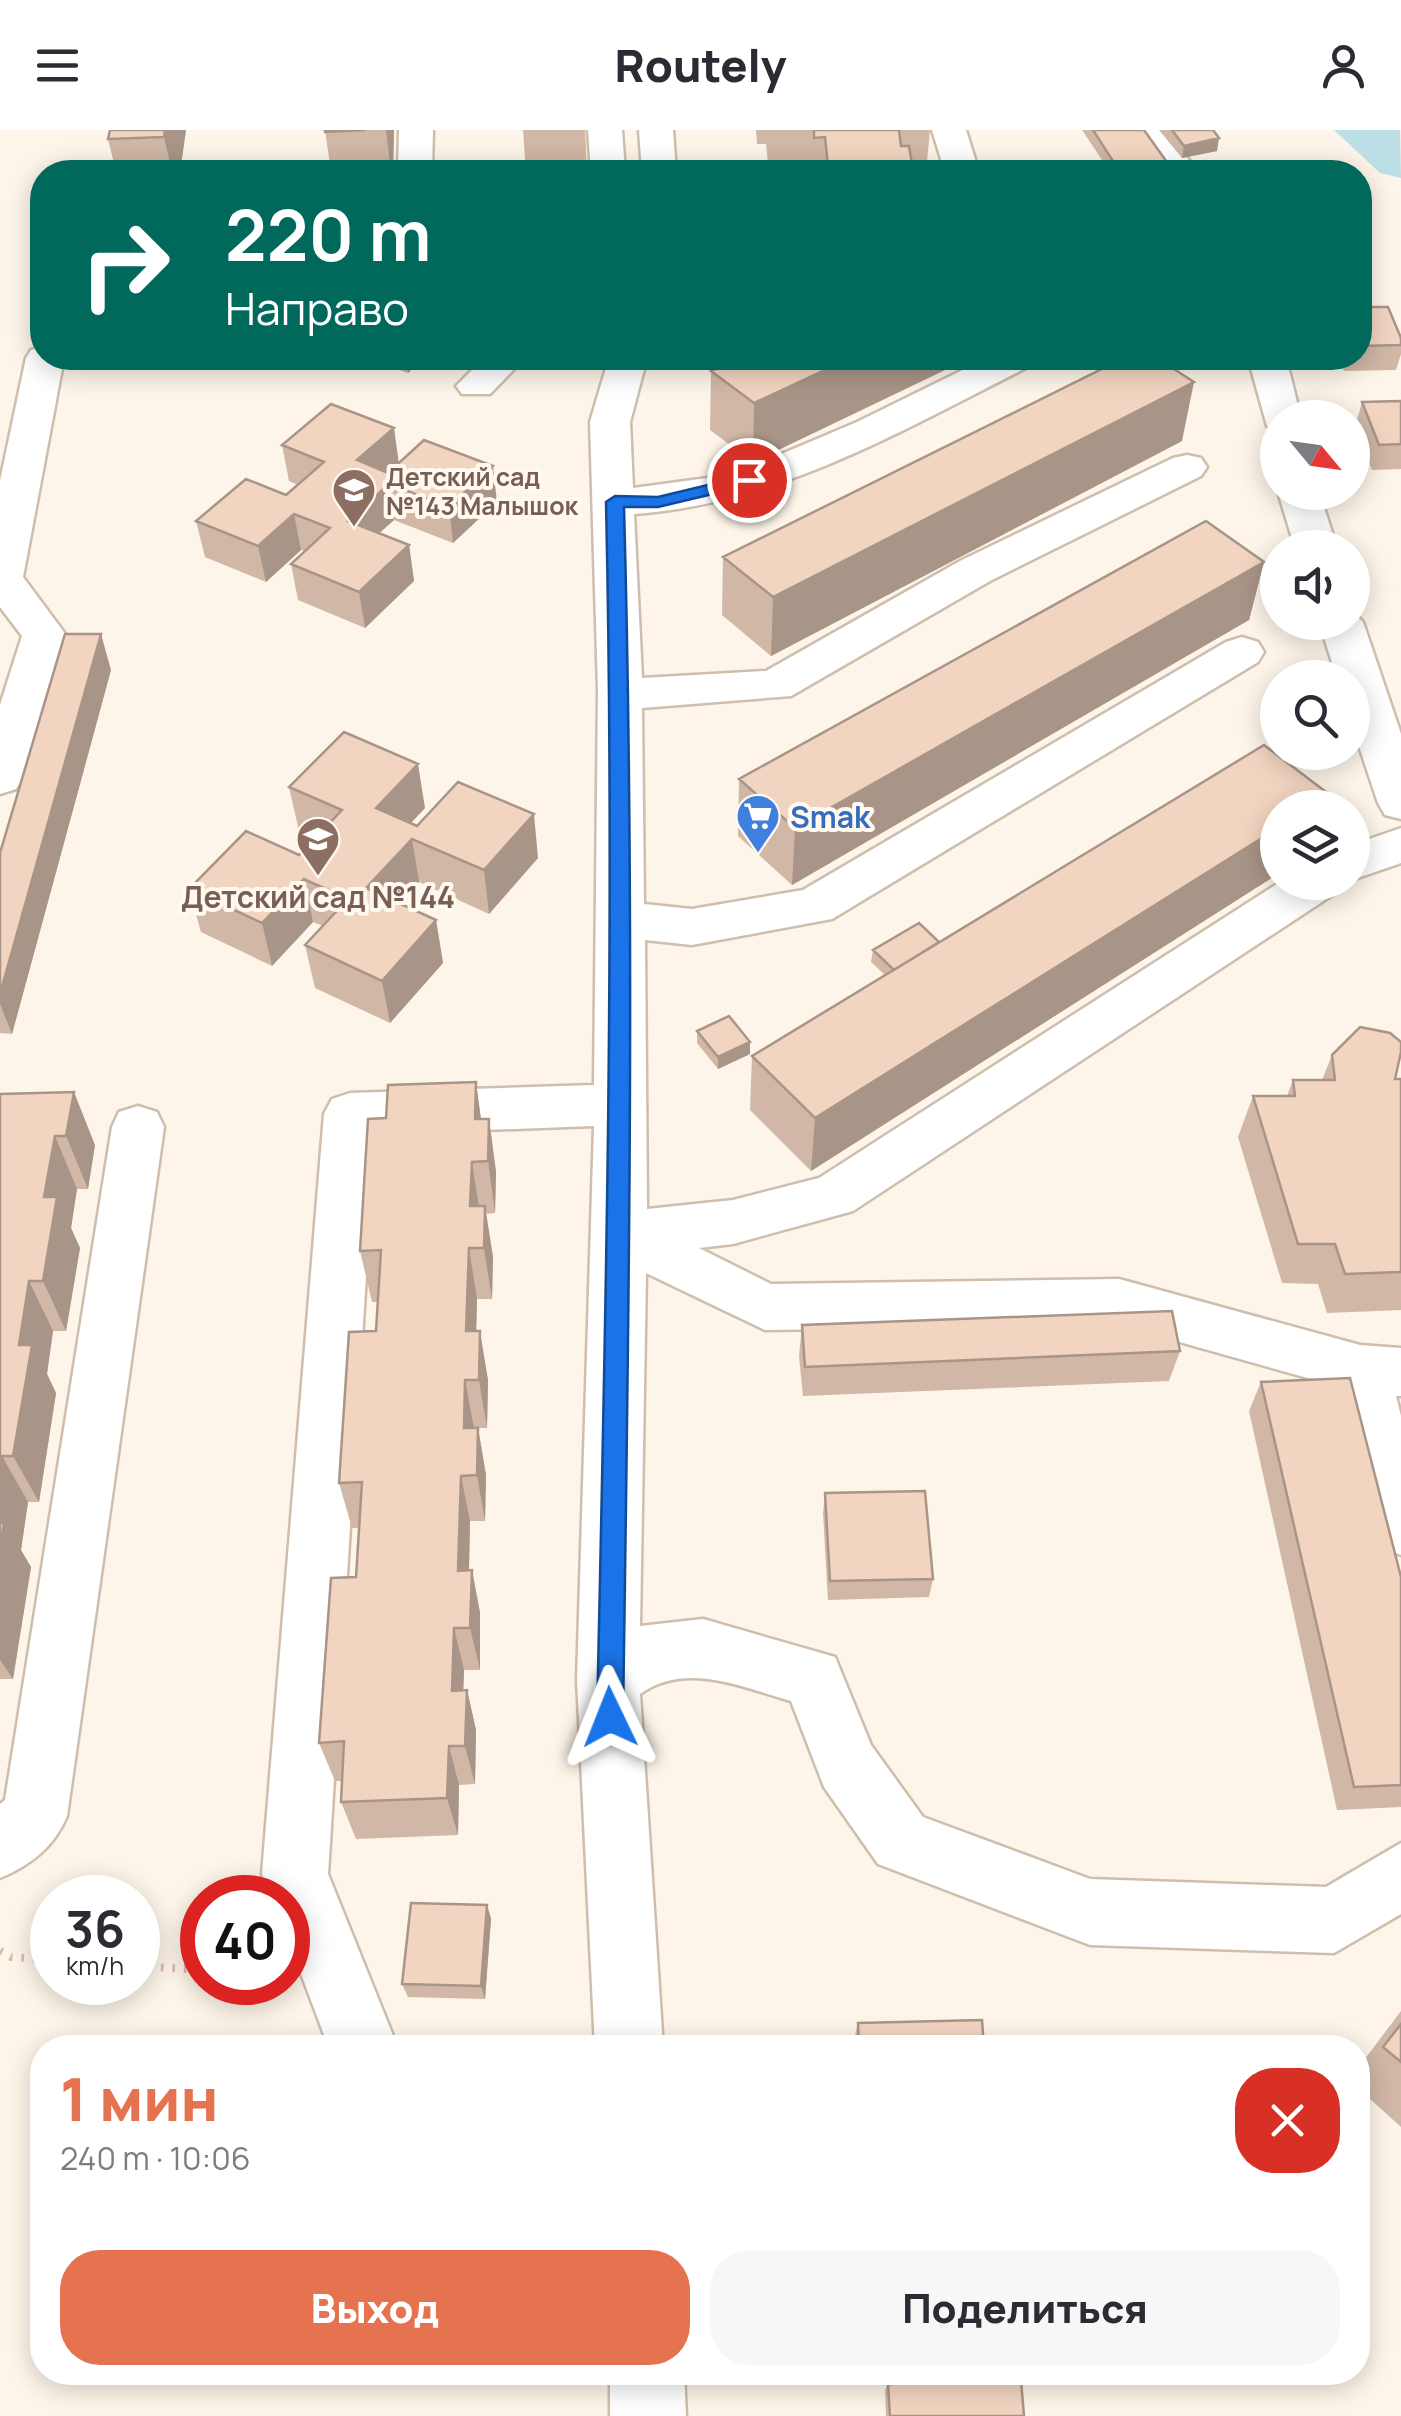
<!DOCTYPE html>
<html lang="ru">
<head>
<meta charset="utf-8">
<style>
	body { margin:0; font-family:Manrope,sans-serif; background:#f7f7f7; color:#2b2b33; height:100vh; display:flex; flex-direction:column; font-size:38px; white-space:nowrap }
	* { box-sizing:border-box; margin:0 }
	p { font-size:32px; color:#7c7c81 }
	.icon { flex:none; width:55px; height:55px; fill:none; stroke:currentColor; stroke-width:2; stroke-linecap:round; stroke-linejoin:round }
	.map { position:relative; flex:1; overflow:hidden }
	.sheet { position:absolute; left:30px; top:1905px; width:1340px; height:350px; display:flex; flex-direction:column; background:#fff; border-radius:40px; box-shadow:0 5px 25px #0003 }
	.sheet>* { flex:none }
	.hud { position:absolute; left:30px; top:30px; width:1342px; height:210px; border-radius:40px; box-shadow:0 5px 25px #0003; background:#00695c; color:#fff; overflow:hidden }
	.needle { width:65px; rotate:119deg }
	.tools { position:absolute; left:1260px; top:270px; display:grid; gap:20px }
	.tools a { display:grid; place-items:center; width:110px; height:110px; border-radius:50%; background:#fff; box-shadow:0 5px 25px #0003; font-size:50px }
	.speed { position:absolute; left:30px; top:1745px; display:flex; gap:20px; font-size:50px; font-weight:700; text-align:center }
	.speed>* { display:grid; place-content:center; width:130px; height:130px; border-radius:50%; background:#fff; box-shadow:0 5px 25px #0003; line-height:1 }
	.speed small { font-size:25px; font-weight:400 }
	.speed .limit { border:15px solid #d22; background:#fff; color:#111 }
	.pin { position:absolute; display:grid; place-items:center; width:85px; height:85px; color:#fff; margin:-42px; border:5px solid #fff; border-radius:50%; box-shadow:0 2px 10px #0007 }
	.me { position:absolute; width:110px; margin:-55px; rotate:358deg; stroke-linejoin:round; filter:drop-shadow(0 0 8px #0008) }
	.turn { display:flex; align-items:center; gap:35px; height:210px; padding:0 30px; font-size:45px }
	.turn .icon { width:130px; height:130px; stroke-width:2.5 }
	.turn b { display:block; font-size:70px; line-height:85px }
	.round { display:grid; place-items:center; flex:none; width:105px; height:105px; border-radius:40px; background:#f7f7f7 }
	.summary { display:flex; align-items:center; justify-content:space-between; height:170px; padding:0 30px }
	h1 { font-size:60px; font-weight:800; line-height:75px; color:#e6734f }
	.cta { display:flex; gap:20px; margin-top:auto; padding:20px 30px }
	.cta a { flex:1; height:115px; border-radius:40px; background:#e6734f; color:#fff; font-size:40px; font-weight:800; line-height:115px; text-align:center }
	.cta a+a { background:#f7f7f7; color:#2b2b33 }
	header { display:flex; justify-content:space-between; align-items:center; height:130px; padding:0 30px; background:#fff; font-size:45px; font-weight:800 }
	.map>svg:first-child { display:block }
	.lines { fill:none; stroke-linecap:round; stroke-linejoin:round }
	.river { fill:#bde0e7; fill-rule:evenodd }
	.minor-casing { stroke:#cfbeae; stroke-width:5 }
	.path { stroke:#d8b9a3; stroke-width:8; stroke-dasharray:2.5 9; stroke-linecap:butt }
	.minor { fill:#fff; fill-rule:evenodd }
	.wall { fill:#d0b7a6 }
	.shaded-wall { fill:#a99587 }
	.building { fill:#f2d5c1; stroke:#a99587; stroke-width:2.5 }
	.route { fill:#1a73e8; stroke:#114b97; stroke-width:2.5 }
	.labels { text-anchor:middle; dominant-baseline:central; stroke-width:8; stroke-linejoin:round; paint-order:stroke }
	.far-education-label { font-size:25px; font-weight:bold; fill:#785e54; stroke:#fff9f0; text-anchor:start }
	.shop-label { font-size:30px; font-weight:bold; fill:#366cbe; stroke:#fff9f0; text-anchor:start }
	.education-label { font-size:30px; font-weight:bold; fill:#785e54; stroke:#fff9f0 }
</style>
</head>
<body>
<header><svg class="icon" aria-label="menu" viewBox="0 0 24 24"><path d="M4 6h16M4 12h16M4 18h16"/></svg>Routely<svg class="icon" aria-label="person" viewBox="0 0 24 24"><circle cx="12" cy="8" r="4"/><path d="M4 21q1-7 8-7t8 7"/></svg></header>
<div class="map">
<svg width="1401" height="2286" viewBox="0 0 1401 2286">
	<rect width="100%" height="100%" fill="#fdf5e9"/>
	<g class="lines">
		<!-- river -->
		<path class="river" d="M 1334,0 L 1400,0 L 1401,48 L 1380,43 Z"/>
		<defs>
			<path id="minor" d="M 399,0 L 433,0 L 432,42 L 398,42 Z
				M 588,0 L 622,0 L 625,42 L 591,42 Z
				M 639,0 L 673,0 L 676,42 L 642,42 Z
				M 932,0 L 966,0 L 979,42 L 945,42 Z
				M 1131,0 L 1166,0 L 1198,42 L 1162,42 Z
				M 42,217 L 42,228 L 64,228 L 23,447 L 66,505 L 23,648 L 16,659 L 0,664 L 0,575 L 22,506 L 0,477 L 0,351 L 26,228 L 31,220 Z
				M 484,228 L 525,228 L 490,264 L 462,264 L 456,256 Z
				M 609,228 L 647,228 L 630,292 L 633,358 L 715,347 L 758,334 L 857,292 L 987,228 L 1035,228 L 1030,236 C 903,300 778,374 634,384 L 642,548 L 766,541 L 960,431 L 1173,328 L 1187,325 L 1201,328 L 1207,337 L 1201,346 L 990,451 L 791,566 L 642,578 L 644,774 L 692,779 L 803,760 L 1226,512 L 1242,507 L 1258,512 L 1264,522 L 1258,532 L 832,789 L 692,815 L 645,810 L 647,1079 L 733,1070 L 819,1048 L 1280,752 L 1341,752 L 1334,764 L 853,1081 L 733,1114 L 699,1118 L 771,1154 L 1119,1149 L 1360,1215 L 1401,1218 L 1401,1266 L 1396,1266 L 1401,1286 L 1401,1425 L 1380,1417 L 1371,1398 L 1336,1256 L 1119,1195 L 765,1200 L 646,1143 L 640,1496 L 703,1489 L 835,1527 L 871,1615 L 923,1687 L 1090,1749 L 1326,1757 L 1401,1713 L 1401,1784 L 1334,1823 L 1090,1815 L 878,1734 L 824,1657 L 791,1571 C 741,1557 686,1531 640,1564 L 663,1918 L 595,1918 L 577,1550 L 594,996 L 375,1004 L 328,1744 L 398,1918 L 329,1918 L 288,1809 L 288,1768 L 271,1768 L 262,1744 L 324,984 L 332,969 L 350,963 L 594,955 L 598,560 L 590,292 Z
				M 1248,228 L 1286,228 L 1301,288 L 1278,288 L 1278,299 L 1267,296 Z
				M 1278,362 L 1319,362 L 1337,418 L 1295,418 Z
				M 1352,481 L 1363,492 L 1401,604 L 1401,689 L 1385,685 L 1378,673 L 1352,595 L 1352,548 L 1337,548 L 1319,492 L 1352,492 Z
				M 1401,698 L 1401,733 L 1352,750 L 1352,715 Z
				M 138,976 L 157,982 L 164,997 L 67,1686 C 54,1717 31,1735 0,1748 L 0,1674 L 5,1670 L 112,997 L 119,982 Z
				M 610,2242 L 684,2242 L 686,2286 L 610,2286 Z"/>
		</defs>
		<!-- minor casing -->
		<use href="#minor" class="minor-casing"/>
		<!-- path -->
		<path class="path" d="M 0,1821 L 11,1827 L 52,1830
			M 138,1836 L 202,1840"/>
		<!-- minor -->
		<use href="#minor" class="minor"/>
	</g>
	<!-- wall -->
	<path class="wall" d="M 110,0 L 186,0 L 180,42 L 116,42 L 108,9 Z
		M 325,0 L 394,0 L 393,42 L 331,42 Z
		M 523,0 L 585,0 L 587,42 L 526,42 Z
		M 756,0 L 930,0 L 927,32 L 911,32 L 911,42 L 769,42 L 766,14 L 757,14 Z
		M 1082,0 L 1144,0 L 1174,42 L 1110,42 Z
		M 1159,0 L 1213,0 L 1217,21 L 1182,28 Z
		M 1360,177 L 1401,208 L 1401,224 L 1396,240 L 1344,241 L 1338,228 L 1360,228 Z
		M 364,228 L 423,228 L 408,243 Z
		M 970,228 L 753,332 L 710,300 L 711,241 Z
		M 1401,271 L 1401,339 L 1372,340 L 1355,297 L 1362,272 Z
		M 1182,311 L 771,526 L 722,485 L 723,427 Z
		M 282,315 L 399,333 L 497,372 L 453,413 L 394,390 L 379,403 L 409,415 L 414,451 L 365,498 L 298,470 L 291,434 L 305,421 L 301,420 L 266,452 L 205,427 L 196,391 L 286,365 L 298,355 L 289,351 Z
		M 1264,432 L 1249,490 L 792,755 L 738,706 L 739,649 Z
		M 111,540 L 12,904 L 0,903 L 0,723 Z
		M 1264,615 L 1330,665 L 1326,678 L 1278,678 L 1278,744 L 811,1041 L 750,980 L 752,926 L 885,845 L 871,832 L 873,820 L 919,793 L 939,812 Z
		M 289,657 L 425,678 L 411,693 L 538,728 L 489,784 L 419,752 L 400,773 L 436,790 L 443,833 L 390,893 L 315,858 L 305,815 L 323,796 L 313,792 L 272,836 L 201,802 L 189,759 L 299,725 L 315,708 L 299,701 Z
		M 697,901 L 750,924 L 718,939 L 697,913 Z
		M 1332,925 L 1395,949 L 1401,949 L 1401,1180 L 1327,1183 L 1318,1154 L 1282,1153 L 1238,1007 L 1253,966 L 1287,966 L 1293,950 L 1322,950 Z
		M 476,952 L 481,989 L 489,989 L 496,1042 L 495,1083 L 486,1084 L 493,1127 L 492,1169 L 477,1169 L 476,1201 L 488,1250 L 487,1298 L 474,1298 L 478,1298 L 486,1345 L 485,1391 L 470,1391 L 469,1440 L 472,1440 L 480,1483 L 480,1540 L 464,1540 L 463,1560 L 467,1560 L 476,1600 L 475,1654 L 459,1655 L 458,1705 L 356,1709 L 341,1672 L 342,1651 L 335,1651 L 319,1613 L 356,1447 L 359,1398 L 352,1398 L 339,1353 L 376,1201 L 378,1172 L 372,1172 L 360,1121 L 386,988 Z
		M 0,964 L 95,1015 L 88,1059 L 77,1059 L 71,1098 L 80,1118 L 66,1201 L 53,1201 L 47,1244 L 56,1263 L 39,1372 L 28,1372 L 21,1420 L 31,1437 L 13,1549 L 0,1549 Z
		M 802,1195 L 1180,1221 L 1169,1251 L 803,1266 L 799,1226 Z
		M 1261,1252 L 1401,1447 L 1401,1677 L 1337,1680 L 1249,1281 Z
		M 825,1363 L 933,1449 L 929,1467 L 828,1470 L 823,1383 Z
		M 487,1775 L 491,1789 L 485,1869 L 408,1867 L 402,1854 Z
		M 1401,1881 L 1401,1997 L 1358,1958 L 1358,1938 Z
		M 858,1893 L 984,1918 L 855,1918 L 855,1905 Z
		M 888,2254 L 1024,2286 L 886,2286 L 885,2260 Z"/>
	<!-- shaded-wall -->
	<path class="shaded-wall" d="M 165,0 L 186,0 L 180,42 L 172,42 L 164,7 Z
		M 386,0 L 394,0 L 393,42 L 391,42 Z
		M 1219,8 L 1217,21 L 1182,28 L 1184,16 Z
		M 406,228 L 423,228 L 408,243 Z
		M 851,228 L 970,228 L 753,332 L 754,273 Z
		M 1194,252 L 1182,311 L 771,526 L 773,467 Z
		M 394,298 L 399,334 L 363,367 L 357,330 Z
		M 493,336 L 497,372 L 453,413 L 449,377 Z
		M 389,354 L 394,390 L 353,427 L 348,391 Z
		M 294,384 L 301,420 L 266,452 L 258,416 Z
		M 409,415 L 414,451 L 365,498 L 359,462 Z
		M 1264,432 L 1249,490 L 792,755 L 795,698 Z
		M 101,504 L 111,540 L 12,904 L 0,874 L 0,864 Z
		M 418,634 L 425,678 L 383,722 L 376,678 Z
		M 1330,665 L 1326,678 L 1310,678 Z
		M 534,684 L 538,728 L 489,784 L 484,740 Z
		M 1278,698 L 1278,744 L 811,1041 L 815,988 Z
		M 412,709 L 419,752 L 374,801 L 366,758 Z
		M 304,749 L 313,792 L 272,836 L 262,793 Z
		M 436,790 L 443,833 L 390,893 L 382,851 Z
		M 750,912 L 750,924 L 718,939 L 718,927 Z
		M 476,952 L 483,1005 L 475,989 Z
		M 74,962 L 95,1015 L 88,1059 L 66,1006 Z
		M 489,989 L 496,1042 L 495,1083 L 488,1031 Z
		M 55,1006 L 77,1059 L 71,1098 L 80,1118 L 66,1201 L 43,1151 L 44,1067 Z
		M 472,1032 L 480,1084 L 470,1076 Z
		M 485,1076 L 493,1127 L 492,1169 L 484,1118 Z
		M 469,1118 L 477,1169 L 475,1250 L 466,1201 Z
		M 29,1151 L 53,1201 L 47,1244 L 56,1263 L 39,1372 L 13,1326 L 19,1215 Z
		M 480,1201 L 488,1250 L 487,1298 L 479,1250 Z
		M 465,1250 L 474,1298 L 464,1298 Z
		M 478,1298 L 486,1345 L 485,1391 L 477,1345 Z
		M 2,1326 L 28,1372 L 21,1420 L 31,1437 L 13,1549 L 0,1530 L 0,1339 Z
		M 461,1346 L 470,1391 L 468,1484 L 458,1441 Z
		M 472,1440 L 480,1483 L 480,1540 L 470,1498 Z
		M 454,1498 L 464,1540 L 462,1601 L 452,1561 Z
		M 467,1560 L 476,1600 L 475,1654 L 465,1616 Z
		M 449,1616 L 459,1655 L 458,1705 L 447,1668 Z
		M 487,1775 L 491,1789 L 485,1869 L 481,1856 Z"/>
	<!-- building -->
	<path class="building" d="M 110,0 L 165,0 L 164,7 L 108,9 Z
		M 325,0 L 365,0 L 325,2 Z
		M 814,0 L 899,0 L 901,16 L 909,16 L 912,34 L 828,36 L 825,7 L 814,8 Z
		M 1093,0 L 1144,0 L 1174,42 L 1120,42 Z
		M 1172,0 L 1213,0 L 1219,8 L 1184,16 Z
		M 1360,177 L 1388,177 L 1401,208 L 1401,215 L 1360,216 Z
		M 740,228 L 851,228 L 754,273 L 711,241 Z
		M 1124,228 L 1157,228 L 1194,252 L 773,467 L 723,427 Z
		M 1401,271 L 1401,314 L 1379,315 L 1362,272 Z
		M 331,274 L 394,298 L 357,330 L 388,343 L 424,310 L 493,336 L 449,377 L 389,354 L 348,391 L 409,415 L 359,462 L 291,434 L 330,398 L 294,384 L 258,416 L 196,391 L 246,349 L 286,365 L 324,332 L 282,315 Z
		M 1206,391 L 1264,432 L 795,698 L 739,649 Z
		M 65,504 L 101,504 L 0,864 L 0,723 Z
		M 344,602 L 418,634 L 376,678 L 417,696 L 458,652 L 534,684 L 484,740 L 412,709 L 366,758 L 436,790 L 382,851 L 305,815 L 348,769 L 304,749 L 262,793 L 189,759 L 246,701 L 299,725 L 342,680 L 289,657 Z
		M 1264,615 L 1330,665 L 1310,678 L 1278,678 L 1278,698 L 815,988 L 752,926 Z
		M 919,793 L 939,812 L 894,840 L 873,820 Z
		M 729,886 L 750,912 L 718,927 L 697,901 Z
		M 1360,897 L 1390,903 L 1401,912 L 1401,922 L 1395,949 L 1401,949 L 1401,1142 L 1345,1144 L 1335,1114 L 1298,1114 L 1253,966 L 1295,966 L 1293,950 L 1335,950 L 1332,925 Z
		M 476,952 L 475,989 L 489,989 L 488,1031 L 472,1032 L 470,1076 L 485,1076 L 484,1118 L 469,1118 L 466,1201 L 480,1201 L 479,1250 L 465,1250 L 464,1298 L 478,1298 L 477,1345 L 461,1346 L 458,1441 L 472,1440 L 470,1498 L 454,1498 L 452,1561 L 467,1560 L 465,1616 L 449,1616 L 447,1668 L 341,1672 L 344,1611 L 319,1613 L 331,1448 L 356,1447 L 362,1352 L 339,1353 L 349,1202 L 376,1201 L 381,1120 L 360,1121 L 368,989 L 386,988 L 388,955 Z
		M 74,962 L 66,1006 L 55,1006 L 44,1067 L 57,1067 L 43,1151 L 29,1151 L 19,1215 L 32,1215 L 13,1326 L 2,1326 L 0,1339 L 0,964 Z
		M 1172,1181 L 1180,1221 L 805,1237 L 802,1195 Z
		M 1350,1248 L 1401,1447 L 1401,1655 L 1354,1657 L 1261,1252 Z
		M 925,1361 L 933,1449 L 830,1451 L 825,1363 Z
		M 0,1393 L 4,1393 L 0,1419 Z
		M 411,1773 L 487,1775 L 481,1856 L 402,1854 Z
		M 982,1890 L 984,1918 L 859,1918 L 858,1893 Z
		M 1401,1894 L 1401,1932 L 1383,1917 Z
		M 1021,2250 L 1024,2286 L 890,2286 L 888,2254 Z"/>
	<!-- route -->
	<path class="route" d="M 749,345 L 755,347 L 755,354 L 658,377 L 624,377 C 635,780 629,1184 623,1587 L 619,1596 L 610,1599 L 601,1596 L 597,1587 C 606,1182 615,777 606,372 L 615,366 L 658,367 Z"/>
	<!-- icons -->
	<defs>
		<symbol id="school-pin" viewBox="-11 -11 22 30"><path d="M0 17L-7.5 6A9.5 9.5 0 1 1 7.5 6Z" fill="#8d6e63" stroke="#fff9f0"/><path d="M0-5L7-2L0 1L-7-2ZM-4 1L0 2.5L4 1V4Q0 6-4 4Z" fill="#fff"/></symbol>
		<symbol id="supermarket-pin" viewBox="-11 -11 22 30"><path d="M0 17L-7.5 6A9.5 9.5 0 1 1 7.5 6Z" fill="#3f7fe0" stroke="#fff9f0"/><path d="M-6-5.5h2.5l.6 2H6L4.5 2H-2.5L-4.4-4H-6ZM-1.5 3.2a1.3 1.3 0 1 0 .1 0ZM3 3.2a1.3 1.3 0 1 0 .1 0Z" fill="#fff"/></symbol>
	</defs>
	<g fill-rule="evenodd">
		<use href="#school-pin" x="329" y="335" width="50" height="68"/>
		<use href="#supermarket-pin" x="733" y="661" width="50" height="68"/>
		<use href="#school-pin" x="293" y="684" width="50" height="68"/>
	</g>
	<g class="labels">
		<!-- far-education labels -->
		<g class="far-education-label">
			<text x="386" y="346">Детский сад<tspan x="386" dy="29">№143 Малышок</tspan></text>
		</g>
		<!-- shop labels -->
		<g class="shop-label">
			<text x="790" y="686">Smak</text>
		</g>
		<!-- education labels -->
		<g class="education-label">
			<text x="318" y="766">Детский сад №144</text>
		</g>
	</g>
</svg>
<div class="tools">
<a><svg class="needle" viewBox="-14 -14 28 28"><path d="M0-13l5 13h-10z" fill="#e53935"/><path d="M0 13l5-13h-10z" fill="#7c7c81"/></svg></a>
<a><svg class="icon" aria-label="sound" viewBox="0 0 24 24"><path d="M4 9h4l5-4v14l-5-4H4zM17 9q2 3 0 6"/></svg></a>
<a><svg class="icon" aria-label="search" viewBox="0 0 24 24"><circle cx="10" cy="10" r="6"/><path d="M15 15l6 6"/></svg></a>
<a><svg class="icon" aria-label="layers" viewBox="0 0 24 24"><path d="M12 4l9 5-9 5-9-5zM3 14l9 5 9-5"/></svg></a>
</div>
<div class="speed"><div>36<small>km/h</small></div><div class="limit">40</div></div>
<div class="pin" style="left:749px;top:350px;background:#d93025"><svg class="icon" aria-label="arrive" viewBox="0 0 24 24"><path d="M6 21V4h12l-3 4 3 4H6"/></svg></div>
<svg class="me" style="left:610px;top:1587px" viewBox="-20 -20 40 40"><path d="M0-17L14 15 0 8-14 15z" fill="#1a73e8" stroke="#fff" stroke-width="4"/></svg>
<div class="hud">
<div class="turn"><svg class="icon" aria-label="right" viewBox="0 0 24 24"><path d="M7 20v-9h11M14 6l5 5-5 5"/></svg><div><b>220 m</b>Направо</div></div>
</div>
<section class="sheet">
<div class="summary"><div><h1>1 мин</h1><p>240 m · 10:06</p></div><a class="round" style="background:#d93025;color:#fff"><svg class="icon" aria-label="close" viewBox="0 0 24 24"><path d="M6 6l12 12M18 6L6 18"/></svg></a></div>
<div class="cta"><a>Выход</a><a>Поделиться</a></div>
</section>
</div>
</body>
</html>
